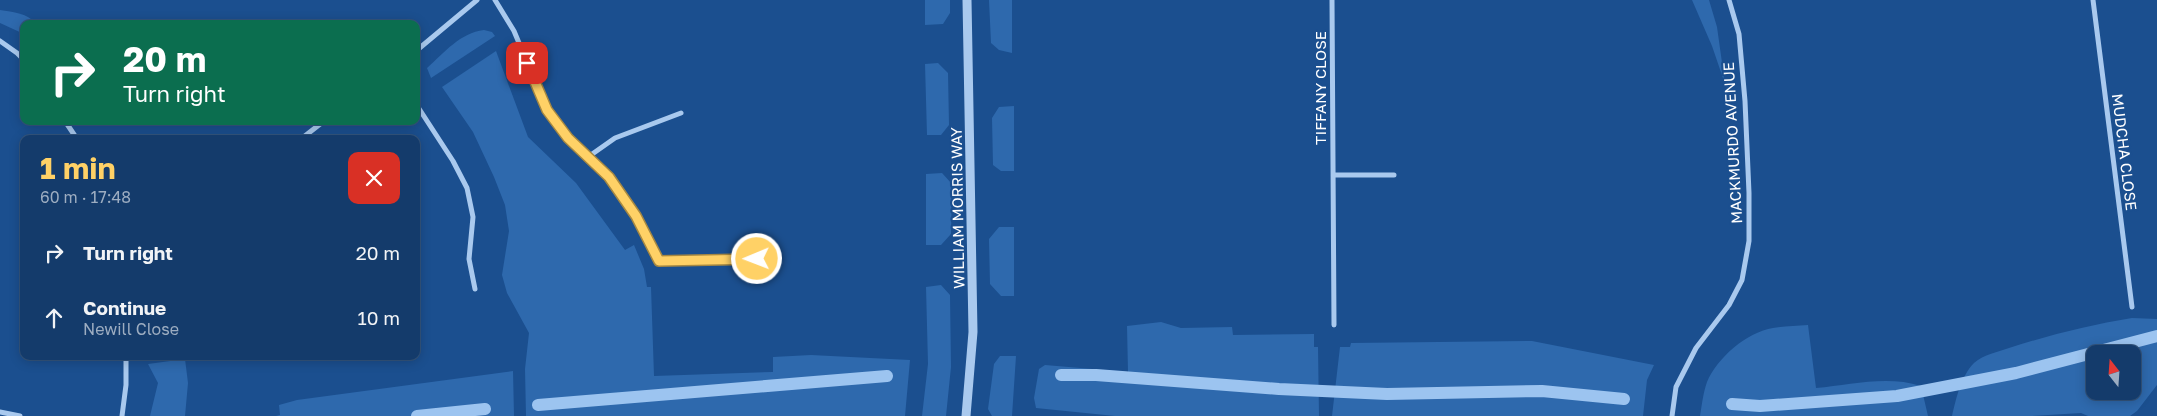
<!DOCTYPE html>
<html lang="en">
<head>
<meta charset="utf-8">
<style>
	body { margin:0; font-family:"Golos Text",sans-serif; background:#214673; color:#f1f3f6; height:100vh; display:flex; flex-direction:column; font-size:19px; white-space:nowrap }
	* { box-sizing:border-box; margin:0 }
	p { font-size:16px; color:#9dadc1 }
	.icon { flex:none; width:28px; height:28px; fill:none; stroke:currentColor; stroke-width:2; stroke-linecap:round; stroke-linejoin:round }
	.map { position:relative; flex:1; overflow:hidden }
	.sheet { position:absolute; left:20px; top:135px; width:400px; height:225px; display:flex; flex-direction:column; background:#143b6b; border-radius:10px; box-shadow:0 2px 12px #0003,0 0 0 1px #33557e }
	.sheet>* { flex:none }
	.hud { position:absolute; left:20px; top:20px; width:400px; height:105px; border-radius:10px; box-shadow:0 2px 12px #0003,0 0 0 1px #33557e; background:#0b6e4f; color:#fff; overflow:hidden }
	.needle { width:32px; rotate:343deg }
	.fabs { position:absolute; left:2086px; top:345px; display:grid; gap:10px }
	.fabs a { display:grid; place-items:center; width:55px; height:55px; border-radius:10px; background:#143b6b; box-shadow:0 2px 12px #0003,0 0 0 1px #33557e; font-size:25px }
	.pin { position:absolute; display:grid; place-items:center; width:42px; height:42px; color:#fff; margin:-21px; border-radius:10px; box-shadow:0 2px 8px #0006 }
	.me { position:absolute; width:55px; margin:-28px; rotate:269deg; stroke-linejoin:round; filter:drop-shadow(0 0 4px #0008) }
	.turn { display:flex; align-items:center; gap:18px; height:105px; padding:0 20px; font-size:22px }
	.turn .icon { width:65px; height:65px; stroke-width:2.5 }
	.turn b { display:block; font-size:35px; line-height:42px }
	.round { display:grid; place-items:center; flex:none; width:52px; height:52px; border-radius:10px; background:#214673 }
	.headline { display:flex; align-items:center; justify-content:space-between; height:85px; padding:0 20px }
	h1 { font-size:30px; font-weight:700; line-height:38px; color:#ffd166 }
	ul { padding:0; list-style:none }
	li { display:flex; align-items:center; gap:15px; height:65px; padding:0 20px }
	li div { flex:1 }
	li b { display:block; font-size:19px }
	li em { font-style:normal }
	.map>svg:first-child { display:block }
	.green { fill:#2e69ad; fill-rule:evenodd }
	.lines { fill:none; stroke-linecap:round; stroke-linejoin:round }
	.stream { stroke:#9cc4f0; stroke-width:12 }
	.service { stroke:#a9c9ee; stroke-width:4 }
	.minor { stroke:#a9c9ee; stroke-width:5 }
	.tertiary { stroke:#a9c9ee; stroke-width:9 }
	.route-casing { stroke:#a68842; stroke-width:12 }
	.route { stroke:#ffd166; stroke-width:9 }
	.labels { text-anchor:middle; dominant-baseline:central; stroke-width:4.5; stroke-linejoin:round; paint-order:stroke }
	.street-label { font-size:15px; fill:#fff; stroke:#1b4f8f }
</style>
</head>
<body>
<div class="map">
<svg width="2157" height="416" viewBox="0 0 2157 416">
	<rect width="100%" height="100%" fill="#1b4f8f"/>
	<!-- green -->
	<path class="green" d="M 925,0 L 950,0 L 950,13 L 943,24 L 925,25 Z
		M 989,0 L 1012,0 L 1012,53 L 999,50 L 991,43 Z
		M 1692,0 L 1709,0 L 1717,27 L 1725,84 L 1712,46 Z
		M 0,10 C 13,12 28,13 36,24 L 24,24 L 24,34 L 0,23 Z
		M 484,30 L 492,32 L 495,36 L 431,78 L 427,68 C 445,52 460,33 484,30 Z
		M 496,51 L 528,137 L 576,183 L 625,250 L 634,245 L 644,269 L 647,287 L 651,287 L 654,376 L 773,372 L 773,357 L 811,355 L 910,360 L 905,416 L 526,416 L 525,369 L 529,333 L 507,293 L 502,275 L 509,231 L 505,205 L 494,177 L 473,132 L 442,87 Z
		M 938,63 L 948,73 L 949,125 L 941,135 L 927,135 L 925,64 Z
		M 1014,106 L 1014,171 L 1001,171 L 993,165 L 992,118 L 999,107 Z
		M 942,173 L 952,184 L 951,234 L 941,245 L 926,245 L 926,174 Z
		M 999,227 L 1014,227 L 1014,296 L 1001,296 L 990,284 L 989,239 Z
		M 941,285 L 950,295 L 951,367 L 946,416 L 922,416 L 928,364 L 926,287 Z
		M 2132,318 L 2157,319 L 2157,385 L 2137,411 L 2130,416 L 2088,416 L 2081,413 L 2032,416 L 1952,416 C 1956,399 1961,376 1974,363 C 1983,355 1997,352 2009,348 C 2049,335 2090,325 2132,318 ZM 2095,354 L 2132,354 L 2132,391 L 2095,391 Z
		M 1161,322 L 1181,328 L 1232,327 L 1233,335 L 1314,334 L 1314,347 L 1318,347 L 1319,416 L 1115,416 L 1036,408 L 1034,398 L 1039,369 L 1045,365 L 1128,372 L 1127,326 Z
		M 1808,325 L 1816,388 C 1850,385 1887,375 1921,386 L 1928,416 L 1700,416 C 1702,405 1703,393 1707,382 C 1717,358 1747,332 1773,328 C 1784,326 1796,326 1808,325 Z
		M 1532,341 L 1654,365 L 1647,380 L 1643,416 L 1332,416 L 1340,347 L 1350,347 L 1351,343 Z
		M 1000,356 L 1016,356 L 1012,416 L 992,416 L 988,409 L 994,364 Z
		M 185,359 L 188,383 L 185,416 L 150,416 L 158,383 L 148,364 Z
		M 513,371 L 514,416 L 276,416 L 280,415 L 279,405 L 297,400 Z"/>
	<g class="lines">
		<!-- stream -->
		<path class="stream" d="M 1061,375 L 1096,375 L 1279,389 L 1387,394 L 1542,391 L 1624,399
			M 1732,404 L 1760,406 L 1897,396 L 2016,373 L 2157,336
			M 538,405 L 887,376
			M 417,416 L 485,409"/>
		<!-- service -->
		<path class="service" d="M 636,216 L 659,261 L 757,259"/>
		<!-- minor -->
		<path class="minor" d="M 495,0 L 514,31 L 547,110 L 568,138 L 609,177 L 636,216
			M 1332,0 L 1334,325
			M 2093,0 L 2132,307
			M 0,41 L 17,53 L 24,60
			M 416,51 L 477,0
			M 416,104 L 453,161 L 467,188 L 473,217 L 469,259 L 475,289
			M 65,121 L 77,139
			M 301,139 L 324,121
			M 588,157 L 615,138 L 681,113
			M 1333,175 L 1394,175
			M 0,412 L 20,416
			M 122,416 L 126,385 L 126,356
			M 1672,416 L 1676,387 L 1696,348 L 1729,305 L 1742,280 L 1749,241 L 1749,193 L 1745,101 L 1739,34 L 1729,0"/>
		<!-- tertiary -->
		<path class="tertiary" d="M 966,416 L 973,332 L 967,0"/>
	</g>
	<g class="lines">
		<defs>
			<path id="route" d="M 527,63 L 547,110 L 568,138 L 609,177 L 636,216 L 659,261 L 757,259"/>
		</defs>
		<!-- route casing -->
		<use href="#route" class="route-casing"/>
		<!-- route -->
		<use href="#route" class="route"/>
	</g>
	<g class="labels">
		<!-- street labels -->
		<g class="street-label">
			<text transform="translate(1320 88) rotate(-90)">TIFFANY CLOSE</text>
			<text transform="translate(1732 143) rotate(-93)">MACKMURDO AVENUE</text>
			<text transform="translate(2125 152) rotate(83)">MUDCHA CLOSE</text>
			<text transform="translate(957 208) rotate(-91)">WILLIAM MORRIS WAY</text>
		</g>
	</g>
</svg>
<div class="fabs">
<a><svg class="needle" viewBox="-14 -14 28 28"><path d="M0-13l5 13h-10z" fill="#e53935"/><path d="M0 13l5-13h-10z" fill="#9dadc1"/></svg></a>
</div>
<div class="pin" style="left:527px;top:63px;background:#d93025"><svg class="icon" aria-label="arrive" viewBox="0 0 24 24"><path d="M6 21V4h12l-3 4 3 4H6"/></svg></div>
<svg class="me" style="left:757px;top:259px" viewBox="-20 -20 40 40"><circle r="17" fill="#ffd166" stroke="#fff" stroke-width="3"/><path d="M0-11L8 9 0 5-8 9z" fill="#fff"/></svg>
<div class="hud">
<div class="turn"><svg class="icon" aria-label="right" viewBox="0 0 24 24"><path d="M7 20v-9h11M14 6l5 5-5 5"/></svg><div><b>20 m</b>Turn right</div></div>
</div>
<section class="sheet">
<div class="headline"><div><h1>1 min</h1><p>60 m · 17:48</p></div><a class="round" style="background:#d93025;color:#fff"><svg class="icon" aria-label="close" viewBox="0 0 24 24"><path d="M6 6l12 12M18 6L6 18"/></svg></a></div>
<ul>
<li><svg class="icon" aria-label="right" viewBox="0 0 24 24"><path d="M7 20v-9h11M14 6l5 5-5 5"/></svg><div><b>Turn right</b></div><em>20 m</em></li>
<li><svg class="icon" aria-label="ahead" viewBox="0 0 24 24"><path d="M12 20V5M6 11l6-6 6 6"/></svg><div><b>Continue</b><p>Newill Close</p></div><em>10 m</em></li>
</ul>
</section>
</div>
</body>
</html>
